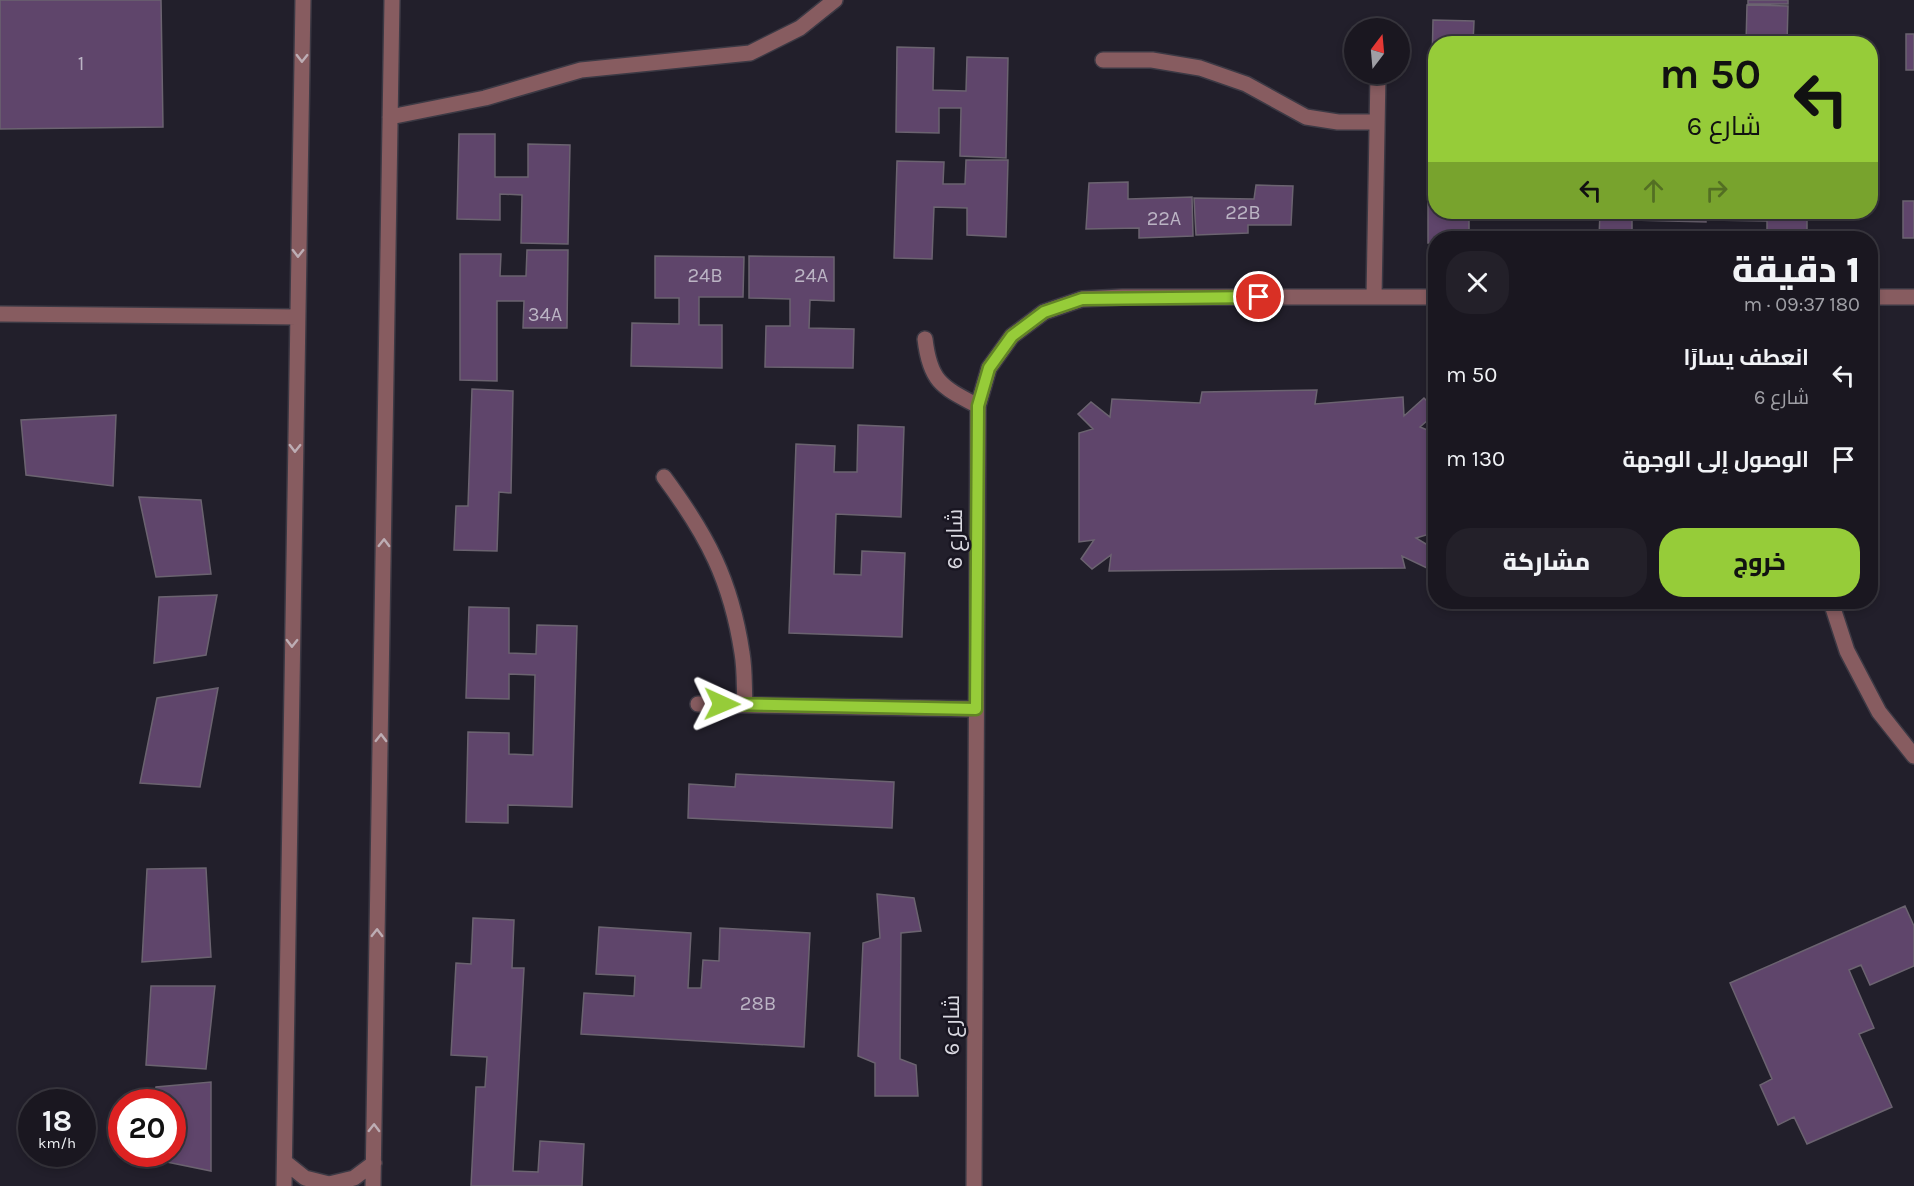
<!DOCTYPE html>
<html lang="ar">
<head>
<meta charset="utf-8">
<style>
	body { margin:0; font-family:Karla,Cairo,sans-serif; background:#232029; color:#f1f3f6; direction:rtl; height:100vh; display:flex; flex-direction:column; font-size:22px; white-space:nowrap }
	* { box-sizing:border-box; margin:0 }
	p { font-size:20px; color:#9f9fa5 }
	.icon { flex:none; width:33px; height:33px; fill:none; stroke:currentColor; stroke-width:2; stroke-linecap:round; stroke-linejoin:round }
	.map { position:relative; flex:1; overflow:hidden; direction:ltr }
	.side { position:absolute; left:1428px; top:231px; width:450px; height:378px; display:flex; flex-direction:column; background:#1a1720; border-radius:24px; box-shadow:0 3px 9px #0003,0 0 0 2px #38363e; direction:rtl }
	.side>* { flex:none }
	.banner { position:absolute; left:1428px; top:36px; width:450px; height:183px; border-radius:24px; box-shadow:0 3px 9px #0003,0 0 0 2px #38363e; direction:rtl; background:#96cc39; color:#111; overflow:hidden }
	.needle { width:39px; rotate:16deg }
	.fabs { position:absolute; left:1344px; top:18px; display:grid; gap:12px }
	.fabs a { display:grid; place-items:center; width:66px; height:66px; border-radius:50%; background:#1a1720; box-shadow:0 3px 9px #0003,0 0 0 2px #38363e; font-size:30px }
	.speed { position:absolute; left:18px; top:1089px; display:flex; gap:12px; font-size:30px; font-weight:700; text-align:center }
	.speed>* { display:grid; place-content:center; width:78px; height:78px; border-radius:50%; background:#1a1720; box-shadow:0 3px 9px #0003,0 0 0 2px #38363e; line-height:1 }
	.speed small { font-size:15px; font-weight:400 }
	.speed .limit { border:9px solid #d22; background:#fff; color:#111 }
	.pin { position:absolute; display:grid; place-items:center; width:51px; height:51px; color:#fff; margin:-26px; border:3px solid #fff; border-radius:50%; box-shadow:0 2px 6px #0007 }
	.me { position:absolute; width:66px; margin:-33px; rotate:91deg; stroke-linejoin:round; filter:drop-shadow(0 0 4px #0008) }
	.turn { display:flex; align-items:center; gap:21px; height:126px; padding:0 18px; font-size:27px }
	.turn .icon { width:78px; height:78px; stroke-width:2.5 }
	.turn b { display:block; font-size:42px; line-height:51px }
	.lanes { display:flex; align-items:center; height:57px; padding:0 18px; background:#0003; justify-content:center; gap:30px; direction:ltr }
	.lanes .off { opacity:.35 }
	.round { display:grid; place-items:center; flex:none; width:63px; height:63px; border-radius:24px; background:#232029 }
	.overview { display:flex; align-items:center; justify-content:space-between; height:102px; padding:0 18px }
	h1 { font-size:36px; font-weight:800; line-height:45px }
	.button { display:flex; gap:12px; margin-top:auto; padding:12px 18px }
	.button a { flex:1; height:69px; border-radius:24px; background:#96cc39; color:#111; font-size:24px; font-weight:800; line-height:69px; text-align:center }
	.button a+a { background:#232029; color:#f1f3f6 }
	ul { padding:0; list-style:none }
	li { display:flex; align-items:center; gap:18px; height:84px; padding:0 18px }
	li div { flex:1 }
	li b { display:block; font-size:22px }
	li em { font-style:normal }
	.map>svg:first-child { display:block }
	.building { fill:#5f456b; stroke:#6b6370; stroke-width:1.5 }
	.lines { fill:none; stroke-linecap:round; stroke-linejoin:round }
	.minor-casing { stroke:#3c3944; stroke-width:18 }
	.minor { stroke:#875c60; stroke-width:15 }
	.oneway { stroke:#bdadb4 }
	.route-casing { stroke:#628525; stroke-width:15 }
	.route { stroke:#96cc39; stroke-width:10 }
	.labels { text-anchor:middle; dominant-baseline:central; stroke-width:5; stroke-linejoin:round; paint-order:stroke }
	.number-label { font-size:20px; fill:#bbb4c4 }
	.street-label { font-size:22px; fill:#dad9e1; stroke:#191622 }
</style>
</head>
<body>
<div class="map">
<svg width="1914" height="1186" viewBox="0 0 1914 1186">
	<rect width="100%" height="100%" fill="#221f2b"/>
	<!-- building -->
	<path class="building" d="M 0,0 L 161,0 L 163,127 L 0,129 Z
		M 1748,0 L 1788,0 L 1788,4 L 1748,4 Z
		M 1747,5 L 1788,6 L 1787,44 L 1746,44 Z
		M 1433,20 L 1474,21 L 1473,44 L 1436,44 L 1436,112 L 1431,112 Z
		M 1906,34 L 1914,34 L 1914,70 L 1906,70 Z
		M 1500,37 L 1545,38 L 1545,44 L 1499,44 Z
		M 897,47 L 934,48 L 933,90 L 966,91 L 967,57 L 1008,58 L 1006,158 L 960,156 L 961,108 L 939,108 L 939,133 L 896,132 Z
		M 459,134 L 495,134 L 495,177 L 528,177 L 528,144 L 570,145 L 568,244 L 521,243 L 522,195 L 500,194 L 500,220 L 457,219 Z
		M 1428,149 L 1436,149 L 1436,212 L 1469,212 L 1469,238 L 1436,238 L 1436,243 L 1428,243 Z
		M 966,160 L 1008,160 L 1006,237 L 967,235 L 967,208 L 934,207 L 932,259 L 894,258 L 897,161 L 944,162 L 943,184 L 965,184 Z
		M 1128,182 L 1128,199 L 1192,197 L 1193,236 L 1139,238 L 1139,228 L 1086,229 L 1089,183 Z
		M 1256,185 L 1293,186 L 1291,225 L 1248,225 L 1248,233 L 1196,235 L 1194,198 L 1254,199 Z
		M 1903,201 L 1914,201 L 1914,238 L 1903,238 Z
		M 1498,212 L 1539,212 L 1539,220 L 1498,220 Z
		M 1600,212 L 1706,212 L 1706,222 L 1632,220 L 1632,238 L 1599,238 Z
		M 1710,212 L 1807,212 L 1807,238 L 1767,238 L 1767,221 L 1710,220 Z
		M 527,250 L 568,250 L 567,328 L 523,328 L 524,301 L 497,301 L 497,381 L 460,380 L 460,254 L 501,254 L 500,276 L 526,276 Z
		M 655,256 L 744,257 L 743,297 L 699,297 L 699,325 L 722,325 L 722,368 L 631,366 L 632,323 L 679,324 L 679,298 L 655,298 Z
		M 749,256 L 834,257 L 834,301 L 810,300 L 809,328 L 854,329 L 853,368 L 765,367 L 766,326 L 790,326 L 790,299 L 749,298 Z
		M 472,389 L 513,391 L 511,493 L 499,492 L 497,551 L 454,550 L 456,506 L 468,506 Z
		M 1317,390 L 1315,404 L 1403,397 L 1404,416 L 1424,398 L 1436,410 L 1436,413 L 1420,427 L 1435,433 L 1433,533 L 1416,538 L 1436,550 L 1436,554 L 1427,568 L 1402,556 L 1405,568 L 1109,571 L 1111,555 L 1092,569 L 1081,559 L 1094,540 L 1079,542 L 1079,433 L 1093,429 L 1078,414 L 1091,402 L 1110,417 L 1112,399 L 1200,403 L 1202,392 Z
		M 116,415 L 113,486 L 26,475 L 21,420 Z
		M 858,425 L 904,427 L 901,517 L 836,514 L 834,574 L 861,575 L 862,551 L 905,553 L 902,637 L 789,633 L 796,444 L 835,446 L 834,472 L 857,472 Z
		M 139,497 L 201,500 L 211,574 L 156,577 Z
		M 217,595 L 206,655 L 154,663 L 159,597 Z
		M 469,607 L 509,608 L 509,653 L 536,654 L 537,625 L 577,626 L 572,807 L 508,805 L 508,823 L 466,822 L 468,732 L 509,733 L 509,754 L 533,755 L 535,675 L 509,674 L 509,699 L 466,698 Z
		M 218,688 L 200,787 L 140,783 L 157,698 Z
		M 736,774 L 894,782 L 892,828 L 688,818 L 689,784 L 735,787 Z
		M 206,868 L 211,957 L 142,962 L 147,869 Z
		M 877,894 L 914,898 L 921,931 L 901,933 L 900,1059 L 916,1065 L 918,1096 L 875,1096 L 875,1063 L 858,1056 L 863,943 L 880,938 Z
		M 1905,906 L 1914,926 L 1914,966 L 1870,985 L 1861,965 L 1849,970 L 1874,1028 L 1859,1034 L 1892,1107 L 1807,1144 L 1794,1117 L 1778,1125 L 1760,1085 L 1772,1079 L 1730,983 Z
		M 473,918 L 514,920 L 512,968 L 524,968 L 513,1171 L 538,1172 L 540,1141 L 584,1144 L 582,1186 L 471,1186 L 476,1087 L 485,1087 L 487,1057 L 451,1055 L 456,963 L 471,964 Z
		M 599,927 L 691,933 L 688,988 L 701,988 L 703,960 L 719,961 L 720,928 L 810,933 L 804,1047 L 581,1034 L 584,993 L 634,996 L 635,976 L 596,974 Z
		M 151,986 L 215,986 L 206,1069 L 146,1065 Z
		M 211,1082 L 211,1171 L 142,1157 L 143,1154 L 172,1154 L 172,1102 L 153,1102 L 156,1087 Z"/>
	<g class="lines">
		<defs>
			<path id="minor" d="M 1103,60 L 1152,60 L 1200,68 L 1246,84 L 1306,117 L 1338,122 L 1377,122
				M 390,117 L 485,98 L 581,70 L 750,53 L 800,28 L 835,0
				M 1374,297 L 1378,74
				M 1870,297 L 1914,297
				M 0,314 L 297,317
				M 925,339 C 930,382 942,387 978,406
				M 664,477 C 707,535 731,580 742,653 C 745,670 744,688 745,704
				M 1831,602 L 1847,651 L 1879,712 L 1914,756
				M 698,704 L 976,709
				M 285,1162 L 305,1178 L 329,1184 L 354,1178 L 374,1163
				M 284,1186 L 303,0
				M 373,1186 L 392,0
				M 974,1186 L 978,406 L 989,368 L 1012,336 L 1044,312 L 1082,299 L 1122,297 L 1436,297"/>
		</defs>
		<!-- minor casing -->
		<use href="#minor" class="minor-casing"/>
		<!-- minor -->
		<use href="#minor" class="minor"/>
	</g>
	<!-- one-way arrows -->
	<defs><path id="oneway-chevron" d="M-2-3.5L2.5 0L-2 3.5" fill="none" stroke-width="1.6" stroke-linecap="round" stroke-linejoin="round" transform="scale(1.5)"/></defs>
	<g class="oneway">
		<use href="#oneway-chevron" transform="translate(302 58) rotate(91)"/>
		<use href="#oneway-chevron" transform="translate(298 253) rotate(91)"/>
		<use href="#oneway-chevron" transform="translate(295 448) rotate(91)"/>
		<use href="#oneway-chevron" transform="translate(384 543) rotate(-89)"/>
		<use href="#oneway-chevron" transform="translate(292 643) rotate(91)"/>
		<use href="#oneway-chevron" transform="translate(381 738) rotate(-89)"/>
		<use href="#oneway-chevron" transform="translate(377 933) rotate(-89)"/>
		<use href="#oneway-chevron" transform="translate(374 1128) rotate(-89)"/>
	</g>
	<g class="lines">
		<defs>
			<path id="route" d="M 722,704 L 976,709 L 978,406 L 989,368 L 1012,336 L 1044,312 L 1082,299 L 1259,297"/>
		</defs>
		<!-- route casing -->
		<use href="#route" class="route-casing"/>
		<!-- route -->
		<use href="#route" class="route"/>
	</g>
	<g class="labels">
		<!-- number labels -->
		<g class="number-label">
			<text x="81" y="63">1</text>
			<text x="1243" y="212">22B</text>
			<text x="1164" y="218">22A</text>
			<text x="705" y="275">24B</text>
			<text x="811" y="275">24A</text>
			<text x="545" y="314">34A</text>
			<text x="758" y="1003">28B</text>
		</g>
		<!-- street labels -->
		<g class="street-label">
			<text transform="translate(955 539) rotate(-90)">شارع 6</text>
			<text transform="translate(952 1025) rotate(-90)">شارع 6</text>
		</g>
	</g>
</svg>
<div class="fabs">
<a><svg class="needle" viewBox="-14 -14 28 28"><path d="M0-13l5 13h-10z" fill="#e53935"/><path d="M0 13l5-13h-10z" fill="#9f9fa5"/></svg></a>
</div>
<div class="speed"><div>18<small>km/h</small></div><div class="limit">20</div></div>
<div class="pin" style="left:1259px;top:297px;background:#d93025"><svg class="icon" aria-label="arrive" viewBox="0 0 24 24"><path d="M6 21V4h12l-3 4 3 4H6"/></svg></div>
<svg class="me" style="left:722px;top:704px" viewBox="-20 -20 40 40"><path d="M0-17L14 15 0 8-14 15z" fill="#96cc39" stroke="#fff" stroke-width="4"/></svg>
<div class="banner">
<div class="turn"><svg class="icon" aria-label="left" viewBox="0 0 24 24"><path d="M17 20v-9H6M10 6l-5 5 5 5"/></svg><div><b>50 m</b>شارع 6</div></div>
<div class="lanes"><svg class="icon" aria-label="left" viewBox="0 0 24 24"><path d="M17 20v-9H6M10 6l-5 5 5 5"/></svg><svg class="icon off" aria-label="ahead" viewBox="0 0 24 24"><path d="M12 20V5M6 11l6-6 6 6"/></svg><svg class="icon off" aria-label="right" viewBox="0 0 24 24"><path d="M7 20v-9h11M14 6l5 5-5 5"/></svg></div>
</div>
<section class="side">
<div class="overview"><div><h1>1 دقيقة</h1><p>180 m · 09:37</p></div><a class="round"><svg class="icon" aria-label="close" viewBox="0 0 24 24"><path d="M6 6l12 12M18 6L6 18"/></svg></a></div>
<ul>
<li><svg class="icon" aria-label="left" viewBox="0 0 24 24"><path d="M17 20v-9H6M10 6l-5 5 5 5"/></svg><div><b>انعطف يسارًا</b><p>شارع 6</p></div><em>50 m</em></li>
<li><svg class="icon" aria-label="arrive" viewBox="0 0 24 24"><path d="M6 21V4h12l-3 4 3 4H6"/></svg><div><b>الوصول إلى الوجهة</b></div><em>130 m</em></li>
</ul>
<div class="button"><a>خروج</a><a>مشاركة</a></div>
</section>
</div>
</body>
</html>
